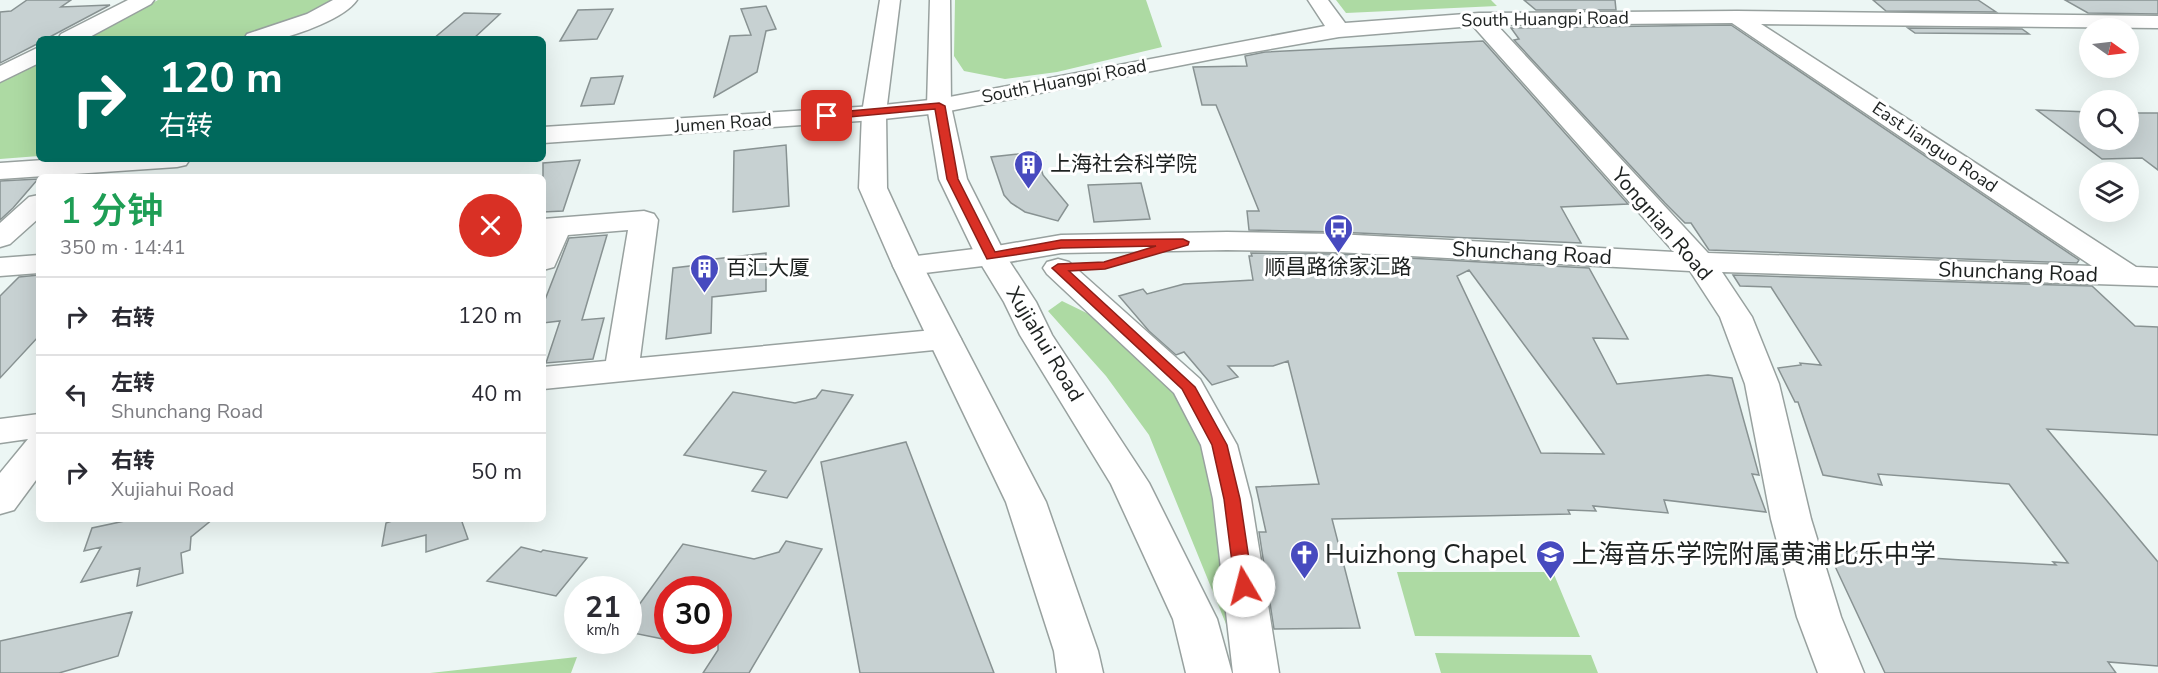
<!DOCTYPE html>
<html lang="zh">
<head>
<meta charset="utf-8">
<style>
	body { margin:0; font-family:"Nunito Sans","Noto Sans SC",sans-serif; background:#f7f7f7; color:#2b2b33; height:100vh; display:flex; flex-direction:column; font-size:22px; white-space:nowrap }
	* { box-sizing:border-box; margin:0 }
	p { font-size:20px; color:#7c7c81 }
	.icon { flex:none; width:33px; height:33px; fill:none; stroke:currentColor; stroke-width:2; stroke-linecap:round; stroke-linejoin:round }
	.map { position:relative; flex:1; overflow:hidden }
	.panel { position:absolute; left:36px; top:174px; width:510px; height:348px; display:flex; flex-direction:column; background:#fff; border-radius:9px; box-shadow:0 6px 24px #0002 }
	.panel>* { flex:none }
	.guide { position:absolute; left:36px; top:36px; width:510px; height:126px; border-radius:9px; box-shadow:0 6px 24px #0002; background:#00695c; color:#fff; overflow:hidden }
	.needle { width:39px; rotate:104deg }
	.controls { position:absolute; left:2079px; top:18px; display:grid; gap:12px }
	.controls a { display:grid; place-items:center; width:60px; height:60px; border-radius:50%; background:#fff; box-shadow:0 6px 24px #0002; font-size:30px }
	.speed { position:absolute; left:564px; top:576px; display:flex; gap:12px; font-size:30px; font-weight:700; text-align:center }
	.speed>* { display:grid; place-content:center; width:78px; height:78px; border-radius:50%; background:#fff; box-shadow:0 6px 24px #0002; line-height:1 }
	.speed small { font-size:15px; font-weight:400 }
	.speed .limit { border:9px solid #d22; background:#fff; color:#111 }
	.pin { position:absolute; display:grid; place-items:center; width:51px; height:51px; color:#fff; margin:-26px; border-radius:12px; box-shadow:0 3px 9px #0006 }
	.me { position:absolute; width:66px; margin:-33px; rotate:352deg; stroke-linejoin:round; filter:drop-shadow(0 0 4px #0008) }
	.turn { display:flex; align-items:center; gap:21px; height:126px; padding:0 24px; font-size:27px }
	.turn .icon { width:78px; height:78px; stroke-width:2.5 }
	.turn b { display:block; font-size:42px; line-height:51px }
	.round { display:grid; place-items:center; flex:none; width:63px; height:63px; border-radius:32px; background:#f7f7f7 }
	.summary { display:flex; align-items:center; justify-content:space-between; height:102px; padding:0 24px }
	h1 { font-size:36px; font-weight:600; line-height:45px; color:#1e9e55 }
	ul { padding:0; list-style:none }
	li { display:flex; align-items:center; gap:18px; height:78px; padding:0 24px; border-top:2px solid #e1e1e2 }
	li div { flex:1 }
	li b { display:block; font-size:22px }
	li em { font-style:normal }
	.map>svg:first-child { display:block }
	.green { fill:#addaa3 }
	.building { fill:#c7d1d2; stroke:#889292; stroke-width:1.5; fill-rule:evenodd }
	.lines { fill:none; stroke-linecap:round; stroke-linejoin:round }
	.minor-casing { stroke:#98a19f; stroke-width:3 }
	.major-casing { stroke:#98a19f; stroke-width:3 }
	.minor { fill:#fff; fill-rule:evenodd }
	.major { fill:#fff; fill-rule:evenodd }
	.route { fill:#d93025; stroke:#8d1f18; stroke-width:1.5 }
	.labels { text-anchor:middle; dominant-baseline:central; stroke-width:6; stroke-linejoin:round; paint-order:stroke }
	.far-street-label { font-size:18px; fill:#1d2120; stroke:#fff }
	.poi-label { font-size:21px; fill:#1d2120; stroke:#fff; text-anchor:start }
	.street-label { font-size:21px; fill:#1d2120; stroke:#fff }
	.near-poi-label { font-size:26px; fill:#1d2120; stroke:#fff; text-anchor:start }
</style>
</head>
<body>
<div class="map">
<svg width="2158" height="673" viewBox="0 0 2158 673">
	<rect width="100%" height="100%" fill="#ecf6f4"/>
	<!-- green -->
	<path class="green" d="M 158,0 L 337,0 L 328,7 L 243,39 L 83,39 Z
		M 955,0 L 1146,0 L 1162,47 L 1057,72 L 1005,79 L 964,71 L 954,56 Z
		M 1336,0 L 1491,0 L 1497,6 L 1346,13 Z
		M 39,62 L 39,156 L 0,159 L 0,82 Z
		M 1062,301 L 1101,320 L 1174,387 L 1209,447 L 1239,638 L 1226,624 L 1149,435 L 1106,376 L 1048,311 Z
		M 1397,572 L 1553,572 L 1580,637 L 1415,636 Z
		M 1435,653 L 1591,655 L 1598,673 L 1441,673 Z
		M 577,657 L 571,673 L 430,673 Z"/>
	<!-- building -->
	<path class="building" d="M 27,0 L 71,0 L 61,7 L 110,5 L 46,39 L 39,39 L 39,43 L 0,63 L 0,12 L 11,11 Z
		M 1524,0 L 1615,0 L 1616,10 L 1536,10 Z
		M 1873,0 L 1978,0 L 1996,12 L 1886,11 Z
		M 2065,0 L 2158,0 L 2158,14 L 2088,13 Z
		M 766,6 L 776,29 L 766,31 L 757,72 L 714,97 L 730,36 L 751,35 L 741,9 Z
		M 613,9 L 597,39 L 560,41 L 578,10 Z
		M 464,13 L 500,14 L 473,39 L 433,39 Z
		M 1731,25 L 2079,260 L 2077,263 L 1709,250 L 1691,223 L 1685,223 L 1665,203 L 1514,40 L 1519,39 L 1511,28 Z
		M 1908,28 L 2022,29 L 2029,34 L 1915,33 Z
		M 1483,41 L 1628,204 L 1561,207 L 1581,243 L 1336,232 L 1249,230 L 1247,211 L 1259,211 L 1216,105 L 1202,105 L 1193,67 L 1247,66 L 1245,56 L 1265,52 Z
		M 623,76 L 614,104 L 581,106 L 591,78 Z
		M 2037,110 L 2090,112 L 2090,140 L 2128,140 L 2128,113 L 2158,113 L 2158,170 L 2142,158 L 2102,159 Z
		M 786,145 L 789,206 L 733,212 L 734,151 Z
		M 1036,152 L 1043,175 L 1068,205 L 1058,221 L 1025,212 L 1011,203 L 1004,195 L 991,157 Z
		M 580,160 L 563,211 L 543,212 L 543,163 Z
		M 38,179 L 13,208 L 0,220 L 0,181 Z
		M 1141,183 L 1150,219 L 1094,222 L 1088,185 Z
		M 607,235 L 582,320 L 604,318 L 593,359 L 546,363 L 560,321 L 543,323 L 543,305 L 569,238 Z
		M 766,253 L 766,291 L 712,297 L 711,333 L 666,339 L 673,268 L 715,263 L 715,259 Z
		M 1251,253 L 1336,254 L 1589,268 L 1628,339 L 1593,338 L 1617,384 L 1708,375 L 1732,378 L 1759,475 L 1752,474 L 1766,512 L 1664,500 L 1668,513 L 1593,506 L 1596,511 L 1568,510 L 1570,514 L 1332,519 L 1360,628 L 1274,629 L 1259,532 L 1266,532 L 1256,487 L 1319,484 L 1288,361 L 1273,366 L 1228,366 L 1238,377 L 1212,385 L 1184,352 L 1176,355 L 1149,331 L 1119,296 L 1143,289 L 1147,294 L 1184,284 L 1253,280 L 1249,256 L 1252,256 ZM 1469,270 L 1565,400 L 1604,454 L 1541,453 L 1457,276 Z
		M 39,275 L 39,336 L 0,378 L 0,296 L 19,277 Z
		M 1733,275 L 2092,286 L 2135,326 L 2158,327 L 2158,435 L 2047,429 L 2158,562 L 2158,666 L 2108,662 L 2116,673 L 1885,673 L 1826,547 L 1884,555 L 1962,560 L 2056,565 L 2053,562 L 2068,563 L 2009,484 L 1878,474 L 1882,485 L 1823,475 L 1798,402 L 1795,402 L 1778,368 L 1801,365 L 1800,363 L 1821,365 L 1771,287 L 1740,286 Z
		M 822,390 L 853,395 L 787,498 L 752,491 L 766,471 L 684,455 L 733,392 L 795,403 L 816,398 Z
		M 906,442 L 994,673 L 860,673 L 821,462 Z
		M 134,519 L 213,519 L 191,537 L 190,550 L 181,553 L 183,573 L 137,586 L 140,568 L 81,582 L 101,547 L 84,551 L 92,528 Z
		M 398,519 L 461,519 L 468,539 L 426,552 L 426,535 L 382,546 L 386,523 Z
		M 786,541 L 822,549 L 749,673 L 703,673 L 718,650 L 718,590 L 668,590 L 668,640 L 628,632 L 628,620 L 683,544 L 754,559 L 779,552 Z
		M 521,547 L 541,552 L 543,550 L 587,558 L 556,596 L 487,581 Z
		M 132,612 L 118,656 L 59,673 L 0,673 L 0,641 Z"/>
	<g class="lines">
		<defs>
			<path id="minor" d="M 128,0 L 154,0 L 151,4 L 86,39 L 58,39 L 61,34 Z
				M 333,0 L 357,0 C 345,18 298,35 277,39 C 267,41 255,39 244,39 L 247,34 L 307,14 Z
				M 1308,0 L 1328,0 L 1345,23 L 1479,13 L 1737,11 L 2158,16 L 2158,28 L 1761,24 L 2136,267 L 2158,268 L 2158,286 L 1722,272 L 1752,317 L 1779,384 L 1811,519 L 1841,617 L 1864,673 L 1818,673 L 1797,617 L 1771,519 L 1745,384 L 1720,317 L 1690,271 L 1336,252 L 1227,250 L 1061,253 L 991,265 L 908,275 L 897,272 L 893,266 L 897,260 L 908,257 L 991,247 L 1061,235 L 1227,232 L 1336,234 L 1674,252 L 1473,26 L 1339,37 L 1213,59 L 939,113 L 874,120 L 543,143 L 543,127 L 874,106 L 939,99 L 1325,26 ZM 1732,23 L 2092,266 L 1708,253 L 1497,25 Z
				M 39,47 L 39,63 L 0,82 L 0,66 Z
				M 59,159 L 190,159 L 186,165 L 177,167 L 0,179 L 0,163 Z
				M 39,195 L 39,218 L 10,244 L 0,247 L 0,223 L 29,197 Z
				M 644,211 L 654,214 L 658,220 L 640,358 L 944,329 L 956,332 L 961,339 L 956,346 L 944,349 L 543,389 L 543,367 L 606,361 L 628,230 L 568,235 L 554,267 L 543,270 L 543,219 Z
				M 39,255 L 39,273 L 0,276 L 0,258 Z
				M 1058,259 L 1069,262 L 1200,379 L 1237,445 L 1251,499 L 1279,673 L 1233,673 L 1213,499 L 1201,445 L 1174,393 L 1047,274 L 1043,268 L 1047,262 Z
				M 39,414 L 39,476 L 14,510 L 0,514 L 0,473 L 28,439 L 0,443 L 0,419 Z"/>
			<path id="major" d="M 880,0 L 900,0 L 886,113 L 887,188 L 923,266 L 1046,502 L 1098,651 L 1103,673 L 1057,673 L 1054,651 L 1006,502 L 893,266 L 859,188 L 862,113 Z
				M 930,0 L 950,0 L 951,106 L 967,179 L 1006,256 L 1036,302 L 1052,335 L 1149,483 L 1217,619 L 1232,673 L 1186,673 L 1173,619 L 1111,484 L 1020,335 L 1004,302 L 976,256 L 939,179 L 927,106 Z"/>
		</defs>
		<!-- minor casing -->
		<use href="#minor" class="minor-casing"/>
		<!-- major casing -->
		<use href="#major" class="major-casing"/>
		<!-- minor -->
		<use href="#minor" class="minor"/>
		<!-- major -->
		<use href="#major" class="major"/>
	</g>
	<!-- route -->
	<path class="route" d="M 939,103 L 945,106 L 958,179 L 995,252 L 1061,240 L 1183,239 L 1189,242 L 1188,245 L 1105,269 L 1069,271 L 1195,387 L 1227,445 L 1240,499 L 1253,586 L 1250,591 L 1244,593 L 1238,591 L 1235,586 L 1224,499 L 1212,445 L 1182,389 L 1052,268 L 1058,264 L 1104,262 L 1156,246 L 1061,248 L 987,259 L 947,179 L 935,109 L 827,119 L 822,116 L 827,113 Z"/>
	<!-- icons -->
	<defs>
		<symbol id="building-pin" viewBox="-11 -11 22 30"><path d="M0 17L-7.5 6A9.5 9.5 0 1 1 7.5 6Z" fill="#474abf" stroke="#fff"/><path d="M-4-6H4V6H1V3H-1V6H-4ZM-2.5-4.3h1.7v1.8h-1.7ZM.8-4.3h1.7v1.8H.8ZM-2.5-1h1.7V.8h-1.7ZM.8-1h1.7V.8H.8Z" fill="#fff"/></symbol>
		<symbol id="bus-pin" viewBox="-11 -11 22 30"><path d="M0 17L-7.5 6A9.5 9.5 0 1 1 7.5 6Z" fill="#474abf" stroke="#fff"/><path d="M-5-6H5V4H4V6H2V4H-2V6H-4V4H-5ZM-3.5-4V0h7V-4ZM-3.5 1.2v1.5H-2V1.2ZM2 1.2v1.5H3.5V1.2Z" fill="#fff"/></symbol>
		<symbol id="church-pin" viewBox="-11 -11 22 30"><path d="M0 17L-7.5 6A9.5 9.5 0 1 1 7.5 6Z" fill="#474abf" stroke="#fff"/><path d="M-1.2-6h2.4v3.5h3.3v2.4h-3.3V6h-2.4V-.1h-3.3v-2.4h3.3Z" fill="#fff"/></symbol>
		<symbol id="school-pin" viewBox="-11 -11 22 30"><path d="M0 17L-7.5 6A9.5 9.5 0 1 1 7.5 6Z" fill="#474abf" stroke="#fff"/><path d="M0-5L7-2L0 1L-7-2ZM-4 1L0 2.5L4 1V4Q0 6-4 4Z" fill="#fff"/></symbol>
	</defs>
	<g fill-rule="evenodd">
		<use href="#building-pin" x="1012" y="148" width="33" height="45"/>
		<use href="#bus-pin" x="1322" y="212" width="33" height="45"/>
		<use href="#building-pin" x="688" y="252" width="33" height="45"/>
		<use href="#church-pin" x="1288" y="538" width="33" height="45"/>
		<use href="#school-pin" x="1534" y="538" width="33" height="45"/>
	</g>
	<g class="labels">
		<!-- far-street labels -->
		<g class="far-street-label">
			<text transform="translate(1545 19) rotate(-1)">South Huangpi Road</text>
			<text transform="translate(1064 81) rotate(-11)">South Huangpi Road</text>
			<text transform="translate(723 123) rotate(-4)">Jumen Road</text>
			<text transform="translate(1935 147) rotate(34)">East Jianguo Road</text>
		</g>
		<!-- poi labels -->
		<g class="poi-label">
			<text x="1050" y="164">上海社会科学院</text>
			<text x="1338" y="267" text-anchor="middle">顺昌路徐家汇路</text>
			<text x="726" y="268">百汇大厦</text>
		</g>
		<!-- street labels -->
		<g class="street-label">
			<text transform="translate(1662 224) rotate(49)">Yongnian Road</text>
			<text transform="translate(1532 253) rotate(3)">Shunchang Road</text>
			<text transform="translate(2018 272) rotate(2)">Shunchang Road</text>
			<text transform="translate(1045 344) rotate(59)">Xujiahui Road</text>
		</g>
		<!-- near-poi labels -->
		<g class="near-poi-label">
			<text x="1325" y="554">Huizhong Chapel</text>
			<text x="1572" y="554">上海音乐学院附属黄浦比乐中学</text>
		</g>
	</g>
</svg>
<div class="controls">
<a><svg class="needle" viewBox="-14 -14 28 28"><path d="M0-13l5 13h-10z" fill="#e53935"/><path d="M0 13l5-13h-10z" fill="#7c7c81"/></svg></a>
<a><svg class="icon" aria-label="search" viewBox="0 0 24 24"><circle cx="10" cy="10" r="6"/><path d="M15 15l6 6"/></svg></a>
<a><svg class="icon" aria-label="layers" viewBox="0 0 24 24"><path d="M12 4l9 5-9 5-9-5zM3 14l9 5 9-5"/></svg></a>
</div>
<div class="speed"><div>21<small>km/h</small></div><div class="limit">30</div></div>
<div class="pin" style="left:827px;top:116px;background:#d93025"><svg class="icon" aria-label="arrive" viewBox="0 0 24 24"><path d="M6 21V4h12l-3 4 3 4H6"/></svg></div>
<svg class="me" style="left:1244px;top:586px" viewBox="-20 -20 40 40"><circle r="19" fill="#fff"/><path d="M0-13L10 11 0 6-10 11z" fill="#d93025"/></svg>
<div class="guide">
<div class="turn"><svg class="icon" aria-label="right" viewBox="0 0 24 24"><path d="M7 20v-9h11M14 6l5 5-5 5"/></svg><div><b>120 m</b>右转</div></div>
</div>
<section class="panel">
<div class="summary"><div><h1>1 分钟</h1><p>350 m · 14:41</p></div><a class="round" style="background:#d93025;color:#fff"><svg class="icon" aria-label="close" viewBox="0 0 24 24"><path d="M6 6l12 12M18 6L6 18"/></svg></a></div>
<ul>
<li><svg class="icon" aria-label="right" viewBox="0 0 24 24"><path d="M7 20v-9h11M14 6l5 5-5 5"/></svg><div><b>右转</b></div><em>120 m</em></li>
<li><svg class="icon" aria-label="left" viewBox="0 0 24 24"><path d="M17 20v-9H6M10 6l-5 5 5 5"/></svg><div><b>左转</b><p>Shunchang Road</p></div><em>40 m</em></li>
<li><svg class="icon" aria-label="right" viewBox="0 0 24 24"><path d="M7 20v-9h11M14 6l5 5-5 5"/></svg><div><b>右转</b><p>Xujiahui Road</p></div><em>50 m</em></li>
</ul>
</section>
</div>
</body>
</html>
